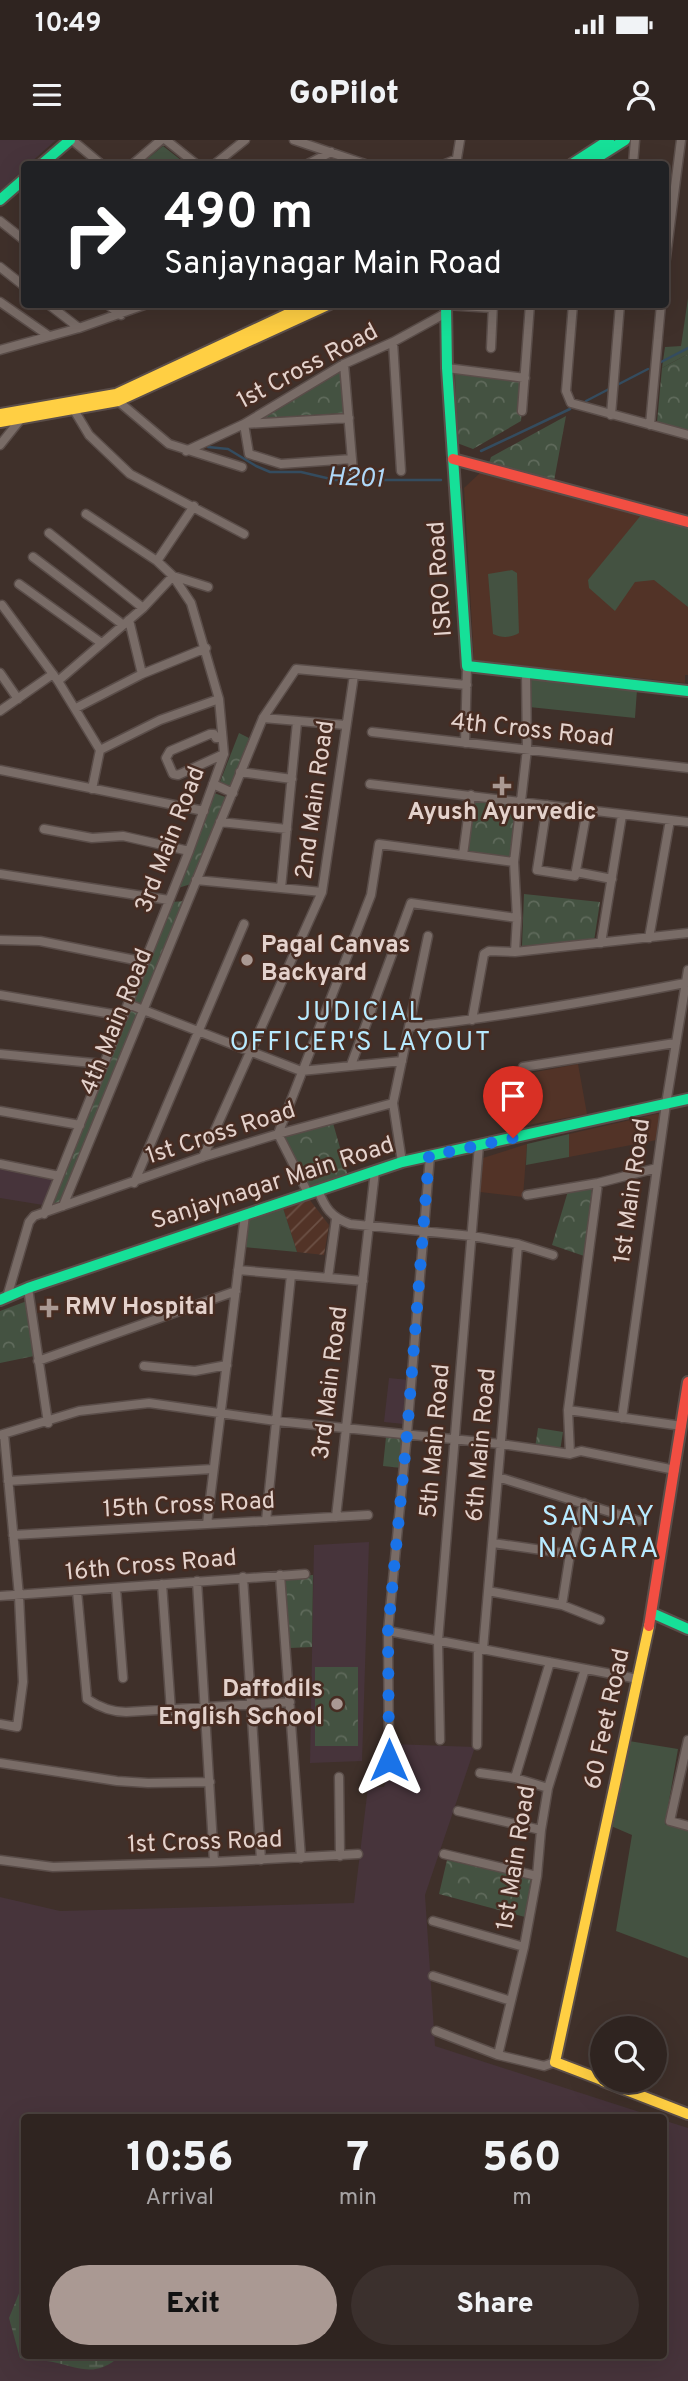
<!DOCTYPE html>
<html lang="en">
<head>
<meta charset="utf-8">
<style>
	body { margin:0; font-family:Overpass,sans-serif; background:#3b302d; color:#f1f3f6; height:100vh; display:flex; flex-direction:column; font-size:26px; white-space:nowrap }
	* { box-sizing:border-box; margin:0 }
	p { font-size:23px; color:#a7a4a5 }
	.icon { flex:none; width:38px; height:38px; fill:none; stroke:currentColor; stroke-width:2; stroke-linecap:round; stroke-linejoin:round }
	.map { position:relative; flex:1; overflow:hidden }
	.drawer { position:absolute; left:21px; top:1974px; width:646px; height:245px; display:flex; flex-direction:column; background:#2f2420; border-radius:7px; box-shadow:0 7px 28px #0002,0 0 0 2px #4a413e }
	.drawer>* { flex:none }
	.hud { position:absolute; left:21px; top:21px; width:648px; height:147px; border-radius:7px; box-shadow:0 7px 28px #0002,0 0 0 2px #4a413e; background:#202124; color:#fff; overflow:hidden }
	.tools { position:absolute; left:590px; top:1876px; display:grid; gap:14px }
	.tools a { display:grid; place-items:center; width:77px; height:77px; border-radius:50%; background:#2f2420; box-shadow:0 7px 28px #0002,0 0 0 2px #4a413e; font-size:35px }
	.pin { position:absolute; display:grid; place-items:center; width:60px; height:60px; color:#fff; margin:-72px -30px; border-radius:50% 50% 50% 0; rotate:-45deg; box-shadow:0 0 7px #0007 }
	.pin .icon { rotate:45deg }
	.me { position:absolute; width:77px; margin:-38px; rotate:0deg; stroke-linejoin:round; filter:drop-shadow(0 0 5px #0008) }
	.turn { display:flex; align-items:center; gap:24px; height:147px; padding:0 28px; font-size:32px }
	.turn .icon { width:91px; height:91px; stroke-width:2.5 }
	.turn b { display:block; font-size:49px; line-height:60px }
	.eta { display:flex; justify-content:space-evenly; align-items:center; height:119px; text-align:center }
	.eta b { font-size:42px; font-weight:800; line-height:49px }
	.cta { display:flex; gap:14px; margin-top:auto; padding:14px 28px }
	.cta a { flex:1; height:80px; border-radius:42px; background:#aa9993; color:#111; font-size:28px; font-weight:800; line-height:80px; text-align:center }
	.cta a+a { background:#3b302d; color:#f1f3f6 }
	.status { display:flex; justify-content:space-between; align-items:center; height:49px; padding:0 35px; background:#2f2420; direction:ltr }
	.status svg { height:19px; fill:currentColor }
	header { display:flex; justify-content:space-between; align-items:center; height:91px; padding:0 28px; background:#2f2420; font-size:32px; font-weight:800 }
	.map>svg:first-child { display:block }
	.built { fill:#523327 }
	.industrial { fill:url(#industrial-furrows) }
	.education { fill:#47343b }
	.green { fill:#445241 }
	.wetland { fill:url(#wetland-marsh) }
	.park { fill:url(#park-crowns) }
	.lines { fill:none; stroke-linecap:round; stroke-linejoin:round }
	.stream { stroke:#344c5f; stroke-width:2.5 }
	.street-casing { stroke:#5a4d49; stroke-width:11 }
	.fast-casing { stroke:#5a4d49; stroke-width:14 }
	.slow-casing { stroke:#5a4d49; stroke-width:14 }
	.jam-casing { stroke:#5a4d49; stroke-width:14 }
	.street { stroke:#796c67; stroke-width:8 }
	.fast { stroke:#16e098; stroke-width:10 }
	.slow { stroke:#ffcf43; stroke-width:10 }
	.jam { stroke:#f24e42; stroke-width:10 }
	.route { stroke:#1a73e8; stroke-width:12; stroke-dasharray:0 21.6 }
	.poi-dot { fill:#aa9993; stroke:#472c22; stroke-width:2.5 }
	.labels { text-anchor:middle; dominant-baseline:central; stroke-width:5; stroke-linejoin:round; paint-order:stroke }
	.street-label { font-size:24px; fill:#e4d2cc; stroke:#472c22 }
	.poi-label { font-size:24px; font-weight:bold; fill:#e4d2cc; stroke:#472c22; text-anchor:start }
	.water-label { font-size:26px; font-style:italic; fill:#afd8f9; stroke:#472c22 }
	.neighbourhood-label { font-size:26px; letter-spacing:2px; fill:#b7eaff; stroke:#472c22 }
	.quarter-label { font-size:28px; letter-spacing:2px; fill:#b7eaff; stroke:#472c22 }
</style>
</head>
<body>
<div class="status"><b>10:49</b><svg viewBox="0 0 49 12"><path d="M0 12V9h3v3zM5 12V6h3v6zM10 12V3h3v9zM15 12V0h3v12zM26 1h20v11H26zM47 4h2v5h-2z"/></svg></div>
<header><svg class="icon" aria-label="menu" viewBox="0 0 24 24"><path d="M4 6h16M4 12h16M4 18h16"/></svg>GoPilot<svg class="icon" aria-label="person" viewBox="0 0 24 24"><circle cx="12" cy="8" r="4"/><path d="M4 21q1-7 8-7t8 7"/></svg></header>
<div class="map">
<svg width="688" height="2241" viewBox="0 0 688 2241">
	<defs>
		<pattern id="industrial-furrows" width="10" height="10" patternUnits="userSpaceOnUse" patternTransform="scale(1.75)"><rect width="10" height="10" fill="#523327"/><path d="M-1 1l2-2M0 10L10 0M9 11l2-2" fill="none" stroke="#6b5045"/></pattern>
		<pattern id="wetland-marsh" width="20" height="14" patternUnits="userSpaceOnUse" patternTransform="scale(1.75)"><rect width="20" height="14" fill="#445241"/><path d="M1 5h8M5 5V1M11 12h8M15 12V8" fill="none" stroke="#5f6a5b"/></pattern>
		<pattern id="park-crowns" width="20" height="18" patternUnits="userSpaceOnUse" patternTransform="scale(1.75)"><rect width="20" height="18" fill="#445241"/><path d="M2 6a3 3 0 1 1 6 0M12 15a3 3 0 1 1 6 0" fill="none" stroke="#5f6a5b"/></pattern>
	</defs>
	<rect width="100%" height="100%" fill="#3f302a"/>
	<!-- built -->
	<path class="built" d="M 481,332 L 688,386 L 688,535 L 685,535 L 685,543 L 474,520 L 464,348 Z
		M 578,924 L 587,974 L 518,987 L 509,937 Z
		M 661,973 L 657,1000 L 569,1017 L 569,994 Z
		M 527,1004 L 523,1057 L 480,1052 L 483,1018 Z"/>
	<!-- industrial -->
	<path class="industrial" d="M 309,1059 L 329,1085 L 324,1115 L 297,1112 L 283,1068 Z"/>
	<!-- education -->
	<path class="education" d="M 0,0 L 56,0 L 29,24 L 24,24 L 24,29 L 0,51 Z
		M 0,1025 L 54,1037 L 43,1065 L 0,1058 Z
		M 389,1238 L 409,1240 L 404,1284 L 384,1282 Z
		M 369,1402 L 362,1621 L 310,1623 L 314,1405 Z
		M 392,1604 L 475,1607 L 425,1755 L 435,1906 L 655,1977 L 24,1978 L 24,2216 L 663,2216 L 663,1980 L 688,1988 L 688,2241 L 0,2241 L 0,1757 L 60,1771 L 354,1763 L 368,1647 L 384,1647 L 392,1621 Z"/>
	<!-- green -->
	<path class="green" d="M 688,158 L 688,214 L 662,228 L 665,207 L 681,206 Z
		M 642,374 L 688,386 L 688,467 L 654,440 L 635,442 L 615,471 L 589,448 L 588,440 Z
		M 512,430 L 517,433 L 519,493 C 510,498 502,498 493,494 L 488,434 Z
		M 529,537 L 637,550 L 635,578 L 529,567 Z
		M 569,994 L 569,1017 L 526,1025 L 527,1004 Z
		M 283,1068 L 297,1112 L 244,1107 L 247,1080 Z
		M 629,1601 L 678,1609 L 665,1684 L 688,1691 L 688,1818 L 616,1791 L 632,1695 L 611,1686 Z"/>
	<!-- wetland -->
	<path class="wetland" d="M 24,2141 L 24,2216 L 120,2216 C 96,2238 80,2228 53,2222 C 43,2220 31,2219 20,2218 L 9,2178 Z"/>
	<!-- park -->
	<path class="park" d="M 163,6 L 186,24 L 141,24 Z
		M 688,214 L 688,290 L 657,282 L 662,228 Z
		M 342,230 L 345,273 L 264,278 Z
		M 455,234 L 524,242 L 521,281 L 473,309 L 457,303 Z
		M 566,276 L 554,341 L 489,323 L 491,317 Z
		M 239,593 L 249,598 L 230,648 L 220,642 Z
		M 214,653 L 228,658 L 191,744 L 178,748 Z
		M 472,658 L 518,664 L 511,719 L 465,713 Z
		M 524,754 L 600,762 L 594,801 L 522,806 Z
		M 184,761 L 61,1063 L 46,1071 L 172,762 Z
		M 333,983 L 348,1036 L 308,1047 L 283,995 Z
		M 592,1048 L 584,1116 L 552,1105 L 568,1051 Z
		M 27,1161 L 34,1216 L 0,1223 L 0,1171 Z
		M 538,1288 L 563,1292 L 560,1311 L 535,1308 Z
		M 386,1297 L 405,1299 L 402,1328 L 383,1326 Z
		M 313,1435 L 312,1507 L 290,1508 L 283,1437 Z
		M 315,1527 L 358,1527 L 358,1606 L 315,1606 Z
		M 447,1720 L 531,1739 L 525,1777 L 439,1754 Z"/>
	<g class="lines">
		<!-- stream -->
		<path class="stream" d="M 661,222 L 688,208
			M 617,245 L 648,229
			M 586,261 L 611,248
			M 208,307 L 228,309 L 256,326 L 270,332 L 301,332 L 335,340 L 441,340
			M 481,311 L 570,269"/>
		<defs>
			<path id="street" d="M 72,0 L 101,24
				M 166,0 L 196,24
				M 294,0 L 365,24
				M 133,24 L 161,0
				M 215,24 L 245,0
				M 308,24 L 331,12
				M 445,24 L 457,19
				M 456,24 L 460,0
				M 633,24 L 635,0
				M 0,81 L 24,100
				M 665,125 L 681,0
				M 0,127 L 24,146
				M 0,162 L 49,196
				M 48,164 L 79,188
				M 107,164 L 121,175
				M 573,164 L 566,251 L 571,263 L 688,295
				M 446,165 L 492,168
				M 393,202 L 401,331
				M 491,208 L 493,164
				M 0,210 L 79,188 L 147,164
				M 344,224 L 353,332
				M 447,228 L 525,238
				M 118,261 L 169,304 L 242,327
				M 71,265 L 89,295 L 130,334 L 244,394
				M 522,271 L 530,164
				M 611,275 L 620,164
				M 349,278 L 244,284 L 249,314 L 281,324 L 352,319
				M 650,285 L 661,164
				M 0,305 L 24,275
				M 186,311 L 244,284 L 344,224 L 393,202 L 446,173
				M 49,393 L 143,468
				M 33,417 L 122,484
				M 157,421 L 194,366
				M 19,444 L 100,502
				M 2,465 L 58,541 L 100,610
				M 129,480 L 142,534
				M 0,533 L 18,559
				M 58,541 L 143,468 L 173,436 L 208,447
				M 76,568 L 142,534 L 206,508
				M 0,571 L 53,534
				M 263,578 L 346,585
				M 372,592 L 688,628
				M 222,597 L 216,598 L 214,594 L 210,594 L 170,611 L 166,618 L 173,634 L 178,635 L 224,614
				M 465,603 L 467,526
				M 100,610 L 160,580 L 219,559
				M 0,630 L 204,671
				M 240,632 L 292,639
				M 213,644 L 233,653
				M 370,644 L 688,682
				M 92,649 L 100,610
				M 547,665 L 537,730 L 575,736 L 587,670
				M 220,682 L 287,689
				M 44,689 L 92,698 L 123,696 L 189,711
				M 463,715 L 471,655
				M 576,732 L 612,739
				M 0,734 L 169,760
				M 196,740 L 322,752
				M 281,748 L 297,582
				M 649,798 L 670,680
				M 0,800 L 40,801 L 145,822
				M 601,803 L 622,675
				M 515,812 L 688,793
				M 0,855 L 124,876
				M 128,864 L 301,931 L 402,921
				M 472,880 L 484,814 L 489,811 L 515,812 L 517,778 L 514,722 L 527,609 L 526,532
				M 409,887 C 502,877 593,861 685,843
				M 0,914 L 103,924
				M 351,925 L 411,763 L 517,778
				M 523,927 L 675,903
				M 0,971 L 80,985
				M 203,1017 L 322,752 L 354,535
				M 402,1022 L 393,963 L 428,796
				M 0,1024 L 59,1036
				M 134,1043 L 244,784
				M 318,1050 C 325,1068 331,1077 350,1084 L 472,1096 L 518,1104 L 553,1115
				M 308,1053 L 278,994 L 371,755 L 379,704 L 514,722
				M 527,1055 L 598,1043 L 657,1028
				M 63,1066 L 263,578 L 296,529 L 467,545
				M 44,1074 L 189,711 L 224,614 L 219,559 L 191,463 L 173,436 L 157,421 L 86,374
				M 238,1130 L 363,1141
				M 328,1138 L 336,1079
				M 28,1148 L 48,1283
				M 7,1157 L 29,1082 L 34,1076 L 203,1017 L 278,994 L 393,963
				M 38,1221 L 236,1151
				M 144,1226 L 195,1231 L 227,1225
				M 568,1270 L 682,1286
				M 622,1278 L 666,964 L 688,830
				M 0,1295 L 79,1271 L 149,1263 L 276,1281 L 501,1304 L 570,1314 L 581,1311 L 675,1330
				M 570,1314 L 568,1270 L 598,1043
				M 498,1337 L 639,1381
				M 8,1341 L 213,1329
				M 336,1377 L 375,1031
				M 266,1381 L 291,1135
				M 207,1384 L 245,1075
				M 13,1395 L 368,1375
				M 493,1403 L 570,1414
				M 280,1435 L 301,1718
				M 243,1437 L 261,1720
				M 197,1441 L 214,1722
				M 162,1444 L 171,1571
				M 116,1448 L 123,1538
				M 77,1451 L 87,1559 C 99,1567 111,1572 126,1572 L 290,1562
				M 488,1451 L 562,1465 L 600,1480
				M 0,1456 L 305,1434
				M 562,1465 L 570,1414 L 584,1363
				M 388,1491 L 638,1539
				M 483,1509 L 518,1104
				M 0,1584 L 17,1587 L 23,1542 L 19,1456 L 4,1294
				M 440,1600 L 438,1501 L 479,1005
				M 688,1600 L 670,1681 L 688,1686
				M 477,1605 L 478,1508
				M 389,1620 L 388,1491 L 407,1294 L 430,1016
				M 0,1623 L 117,1641 L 148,1643 L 210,1642
				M 480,1633 L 515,1638 L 548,1648
				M 339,1637 L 340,1716
				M 515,1638 L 550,1522
				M 458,1671 L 541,1690
				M 444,1714 L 537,1736
				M 0,1720 L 53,1727 L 214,1722 L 358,1714
				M 433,1781 L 524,1807
				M 433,1836 L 511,1861
				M 436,1891 L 498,1915 L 544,1926 L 555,1922
				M 498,1915 L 524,1807 L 537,1736 L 541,1690 L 548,1648 L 585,1529"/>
			<path id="fast" d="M 42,24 L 70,0
				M 572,24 L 609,0
				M 587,24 L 625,0
				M 0,60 L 24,39
				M 446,164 L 447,228 L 467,526 L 688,551
				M 0,1160 L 28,1148 L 402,1022 L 688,959
				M 652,1473 L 688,1489"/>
			<path id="slow" d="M 0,274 L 116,254 L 309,164
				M 0,282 L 118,261 L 330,164
				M 602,1940 L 555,1922 L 649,1486
				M 603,1941 L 688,1974"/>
			<path id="jam" d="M 453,319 L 688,382
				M 649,1486 L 688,1242"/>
		</defs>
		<!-- street casing -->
		<use href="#street" class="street-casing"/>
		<!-- fast casing -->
		<use href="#fast" class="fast-casing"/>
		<!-- slow casing -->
		<use href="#slow" class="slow-casing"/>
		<!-- jam casing -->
		<use href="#jam" class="jam-casing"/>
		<!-- street -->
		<use href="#street" class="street"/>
		<!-- fast -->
		<use href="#fast" class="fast"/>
		<!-- slow -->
		<use href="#slow" class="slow"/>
		<!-- jam -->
		<use href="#jam" class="jam"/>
	</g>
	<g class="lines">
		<!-- route -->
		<path class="route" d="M 389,1620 L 388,1491 L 407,1294 L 429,1016 L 513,998"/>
	</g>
	<!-- markers -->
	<g class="poi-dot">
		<path d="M498.5 635.5h7v7h7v7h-7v7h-7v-7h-7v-7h7z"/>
		<circle cx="247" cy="820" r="7"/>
		<path d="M45.5 1157.5h7v7h7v7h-7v7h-7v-7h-7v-7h7z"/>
		<circle cx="337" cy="1564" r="7"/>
	</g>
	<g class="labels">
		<!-- street labels -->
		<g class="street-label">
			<text transform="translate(308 227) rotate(-28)">1st Cross Road</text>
			<text transform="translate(441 439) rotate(-94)">ISRO Road</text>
			<text transform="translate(532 591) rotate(6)">4th Cross Road</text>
			<text transform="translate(316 660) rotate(-82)">2nd Main Road</text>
			<text transform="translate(171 700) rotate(-69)">3rd Main Road</text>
			<text transform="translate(117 882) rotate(-68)">4th Main Road</text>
			<text transform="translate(221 994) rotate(-18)">1st Cross Road</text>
			<text transform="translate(273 1044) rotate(-18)">Sanjaynagar Main Road</text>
			<text transform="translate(633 1051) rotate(-82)">1st Main Road</text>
			<text transform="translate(331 1243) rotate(-83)">3rd Main Road</text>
			<text transform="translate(436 1301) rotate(-85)">5th Main Road</text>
			<text transform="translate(482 1305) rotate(-85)">6th Main Road</text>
			<text transform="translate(189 1366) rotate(-3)">15th Cross Road</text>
			<text transform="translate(151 1426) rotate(-5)">16th Cross Road</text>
			<text transform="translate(608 1579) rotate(-78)">60 Feet Road</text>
			<text transform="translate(205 1703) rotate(-2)">1st Cross Road</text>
			<text transform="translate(517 1718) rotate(-81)">1st Main Road</text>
		</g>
		<!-- poi labels -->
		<g class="poi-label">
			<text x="502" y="673" text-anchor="middle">Ayush Ayurvedic</text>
			<text x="261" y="806">Pagal Canvas<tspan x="261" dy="28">Backyard</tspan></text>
			<text x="65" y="1168">RMV Hospital</text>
			<text x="323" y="1550" text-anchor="end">Daffodils<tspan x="323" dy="28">English School</tspan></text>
		</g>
		<!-- water labels -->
		<g class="water-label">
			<text transform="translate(355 339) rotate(2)">H201</text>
		</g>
		<!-- neighbourhood labels -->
		<g class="neighbourhood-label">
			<text x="361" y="873">JUDICIAL<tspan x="361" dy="30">OFFICER'S LAYOUT</tspan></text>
		</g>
		<!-- quarter labels -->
		<g class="quarter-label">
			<text x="599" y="1378">SANJAY<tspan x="599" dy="32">NAGARA</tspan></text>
		</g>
	</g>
</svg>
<div class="tools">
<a><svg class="icon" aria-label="search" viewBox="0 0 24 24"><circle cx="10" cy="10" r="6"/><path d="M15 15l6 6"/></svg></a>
</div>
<div class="pin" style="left:513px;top:998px;background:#d93025"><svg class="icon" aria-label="arrive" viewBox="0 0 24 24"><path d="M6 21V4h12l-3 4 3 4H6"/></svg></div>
<svg class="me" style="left:389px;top:1620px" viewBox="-20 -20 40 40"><path d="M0-17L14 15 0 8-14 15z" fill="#1a73e8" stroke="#fff" stroke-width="4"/></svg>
<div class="hud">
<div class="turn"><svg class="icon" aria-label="right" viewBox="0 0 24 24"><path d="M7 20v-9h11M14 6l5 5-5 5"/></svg><div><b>490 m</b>Sanjaynagar Main Road</div></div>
</div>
<section class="drawer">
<div class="eta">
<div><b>10:56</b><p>Arrival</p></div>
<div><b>7</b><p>min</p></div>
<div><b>560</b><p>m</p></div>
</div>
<div class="cta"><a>Exit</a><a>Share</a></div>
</section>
</div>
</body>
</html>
